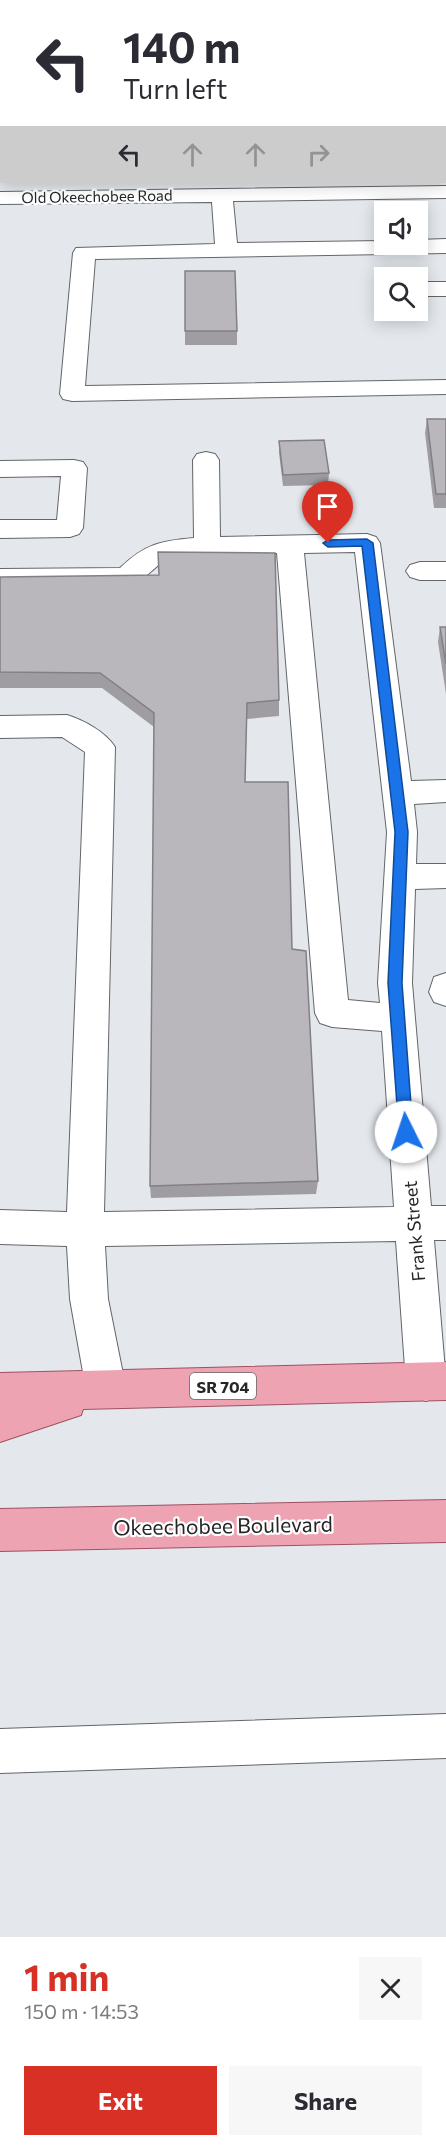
<!DOCTYPE html>
<html lang="en">
<head>
<meta charset="utf-8">
<style>
	body { margin:0; font-family:Commissioner,sans-serif; background:#f7f7f7; color:#2b2b33; height:100vh; display:flex; flex-direction:column; font-size:22px; white-space:nowrap }
	* { box-sizing:border-box; margin:0 }
	p { font-size:20px; color:#7c7c81 }
	.icon { flex:none; width:33px; height:33px; fill:none; stroke:currentColor; stroke-width:2; stroke-linecap:round; stroke-linejoin:round }
	.map { position:relative; height:1937px; overflow:hidden }
	.sheet { display:flex; flex-direction:column; background:#fff; flex:1 }
	.sheet>* { flex:none }
	.guide { position:absolute; left:0px; top:0px; width:447px; height:183px; box-shadow:0 3px 15px #0003; background:#fff; color:#2b2b33; overflow:hidden }
	.controls { position:absolute; left:374px; top:201px; display:grid; gap:12px }
	.controls a { display:grid; place-items:center; width:54px; height:54px; border-radius:0px; background:#fff; box-shadow:0 3px 15px #0003; font-size:30px }
	.pin { position:absolute; display:grid; place-items:center; width:51px; height:51px; color:#fff; margin:-62px -26px; border-radius:50% 50% 50% 0; rotate:-45deg; box-shadow:0 0 6px #0007 }
	.pin .icon { rotate:45deg }
	.me { position:absolute; width:66px; margin:-33px; rotate:356deg; stroke-linejoin:round; filter:drop-shadow(0 0 4px #0008) }
	.turn { display:flex; align-items:center; gap:21px; height:126px; padding:0 24px; font-size:27px }
	.turn .icon { width:78px; height:78px; stroke-width:2.5 }
	.turn b { display:block; font-size:42px; line-height:51px }
	.lanes { display:flex; align-items:center; height:57px; padding:0 24px; background:#0003; justify-content:center; gap:30px; direction:ltr }
	.lanes .off { opacity:.35 }
	.round { display:grid; place-items:center; flex:none; width:63px; height:63px; border-radius:0px; background:#f7f7f7 }
	.overview { display:flex; align-items:center; justify-content:space-between; height:102px; padding:0 24px }
	h1 { font-size:36px; font-weight:700; line-height:45px; color:#d93025 }
	.action { display:flex; gap:12px; margin-top:auto; padding:12px 24px }
	.action a { flex:1; height:69px; border-radius:0px; background:#d93025; color:#fff; font-size:24px; font-weight:700; line-height:69px; text-align:center }
	.action a+a { background:#f7f7f7; color:#2b2b33 }
	.map>svg:first-child { display:block }
	.lines { fill:none; stroke-linecap:round; stroke-linejoin:round }
	.minor-casing { stroke:#626569; stroke-width:2 }
	.major-casing { stroke:#a05061; stroke-width:2 }
	.minor { fill:#fff; fill-rule:evenodd }
	.major { fill:#eea3b2; fill-rule:evenodd }
	.wall { fill:#9f9da2 }
	.building { fill:#b9b7bc; stroke:#828084; stroke-width:1.5 }
	.route { fill:#1a73e8; stroke:#114b97; stroke-width:1.5 }
	.labels { text-anchor:middle; dominant-baseline:central; stroke-width:4.5; stroke-linejoin:round; paint-order:stroke }
	.far-street-label { font-size:15px; fill:#252628; stroke:#fff }
	.shield { fill:#fff; stroke:#666768; stroke-width:1.5 }
	.shield-label { font-size:16px; font-weight:bold; fill:#252628 }
	.street-label { font-size:18px; fill:#252628; stroke:#fff }
	.near-street-label { font-size:21px; fill:#252628; stroke:#fff }
</style>
</head>
<body>
<div class="map">
<svg width="446" height="1937" viewBox="0 0 446 1937">
	<rect width="100%" height="100%" fill="#e4e8ed"/>
	<g class="lines">
		<defs>
			<path id="minor" d="M 0,0 L 61,0 L 2,2 L 0,7 Z
				M 446,186 L 446,198 L 233,201 L 237,243 L 384,241 L 384,244 L 417,244 L 417,240 L 446,239 L 446,253 L 95,259 L 85,386 L 446,380 L 446,394 L 72,401 L 63,399 L 60,394 L 73,253 L 76,248 L 215,244 L 212,202 L 0,204 L 0,192 Z
				M 417,282 L 446,282 L 446,296 L 417,296 Z
				M 206,452 L 215,454 L 219,460 L 220,537 L 367,534 L 376,537 L 380,543 L 411,781 L 446,780 L 446,802 L 414,804 L 417,832 L 416,864 L 446,864 L 446,888 L 415,889 L 412,983 L 431,1206 L 446,1206 L 446,1240 L 434,1240 L 446,1382 L 440,1396 L 426,1401 L 412,1396 L 406,1382 L 396,1241 L 105,1246 L 108,1299 L 126,1389 L 120,1403 L 106,1408 L 92,1403 L 86,1389 L 70,1299 L 67,1246 L 0,1244 L 0,1210 L 67,1212 L 85,752 L 62,737 L 0,738 L 0,716 L 67,715 C 83,720 106,732 115,747 L 104,1212 L 394,1207 L 382,1031 L 332,1027 L 320,1023 L 315,1013 L 277,553 L 168,558 C 154,567 143,582 127,586 L 0,587 L 0,569 L 120,568 C 145,544 160,541 194,538 L 193,460 L 197,454 ZM 355,552 L 387,832 L 378,983 L 380,1003 L 348,1000 L 304,553 Z
				M 74,460 L 83,462 L 87,468 L 83,528 L 79,534 L 70,537 L 0,538 L 0,520 L 57,520 L 61,476 L 0,477 L 0,461 Z
				M 420,562 L 446,562 L 446,580 L 420,580 L 410,577 L 406,571 L 410,565 Z
				M 446,973 L 446,1006 L 434,1002 L 429,992 L 434,977 Z
				M 446,1714 L 446,1758 L 0,1773 L 0,1729 Z"/>
			<path id="major" d="M 446,1362 L 446,1400 L 83,1409 L 81,1415 L 0,1442 L 0,1373 Z
				M 446,1500 L 446,1542 L 0,1551 L 0,1509 Z"/>
		</defs>
		<!-- minor casing -->
		<use href="#minor" class="minor-casing"/>
		<!-- major casing -->
		<use href="#major" class="major-casing"/>
		<!-- minor -->
		<use href="#minor" class="minor"/>
		<!-- major -->
		<use href="#major" class="major"/>
	</g>
	<!-- wall -->
	<path class="wall" d="M 387,0 L 446,0 L 446,158 L 446,2 L 387,2 Z
		M 185,331 L 237,331 L 237,345 L 185,345 Z
		M 427,419 L 446,419 L 446,508 L 434,508 L 425,433 Z
		M 279,441 L 329,473 L 328,485 L 283,486 L 279,453 Z
		M 0,577 L 279,700 L 279,716 L 247,719 L 245,782 L 292,949 L 318,1181 L 316,1194 L 151,1198 L 150,1186 L 154,727 L 102,688 L 0,688 Z
		M 440,627 L 446,627 L 446,694 L 438,642 Z"/>
	<!-- building -->
	<path class="building" d="M 113,0 L 331,0 L 332,2 L 113,2 Z
		M 391,0 L 446,0 L 446,143 L 446,2 L 391,2 Z
		M 185,271 L 235,271 L 237,331 L 185,331 Z
		M 427,419 L 446,419 L 446,494 L 436,494 Z
		M 324,440 L 329,473 L 283,475 L 279,441 Z
		M 158,552 L 275,553 L 279,700 L 247,703 L 245,782 L 288,782 L 292,949 L 306,951 L 318,1181 L 150,1186 L 154,713 L 100,673 L 0,672 L 0,577 L 159,575 Z
		M 440,627 L 446,627 L 446,664 Z"/>
	<!-- route -->
	<path class="route" d="M 367,539 L 373,543 L 408,832 L 402,983 L 413,1132 L 411,1137 L 406,1139 L 401,1137 L 399,1132 L 388,983 L 395,832 L 362,546 L 328,547 L 323,543 L 328,540 Z"/>
	<g class="labels">
		<!-- far-street labels -->
		<g class="far-street-label">
			<text transform="translate(97 196) rotate(-1)">Old Okeechobee Road</text>
		</g>
		<!-- shield labels -->
		<rect class="shield" x="190" y="1373" width="66" height="26" rx="4.5"/>
		<g class="shield-label">
			<text x="223" y="1386">SR 704</text>
		</g>
		<!-- street labels -->
		<g class="street-label">
			<text transform="translate(414 1231) rotate(-95)">Frank Street</text>
		</g>
		<!-- near-street labels -->
		<g class="near-street-label">
			<text transform="translate(223 1525) rotate(-1)">Okeechobee Boulevard</text>
		</g>
	</g>
</svg>
<div class="controls">
<a><svg class="icon" aria-label="sound" viewBox="0 0 24 24"><path d="M4 9h4l5-4v14l-5-4H4zM17 9q2 3 0 6"/></svg></a>
<a><svg class="icon" aria-label="search" viewBox="0 0 24 24"><circle cx="10" cy="10" r="6"/><path d="M15 15l6 6"/></svg></a>
</div>
<div class="pin" style="left:328px;top:543px;background:#d93025"><svg class="icon" aria-label="arrive" viewBox="0 0 24 24"><path d="M6 21V4h12l-3 4 3 4H6"/></svg></div>
<svg class="me" style="left:406px;top:1132px" viewBox="-20 -20 40 40"><circle r="19" fill="#fff"/><path d="M0-13L10 11 0 6-10 11z" fill="#1a73e8"/></svg>
<div class="guide">
<div class="turn"><svg class="icon" aria-label="left" viewBox="0 0 24 24"><path d="M17 20v-9H6M10 6l-5 5 5 5"/></svg><div><b>140 m</b>Turn left</div></div>
<div class="lanes"><svg class="icon" aria-label="left" viewBox="0 0 24 24"><path d="M17 20v-9H6M10 6l-5 5 5 5"/></svg><svg class="icon off" aria-label="ahead" viewBox="0 0 24 24"><path d="M12 20V5M6 11l6-6 6 6"/></svg><svg class="icon off" aria-label="ahead" viewBox="0 0 24 24"><path d="M12 20V5M6 11l6-6 6 6"/></svg><svg class="icon off" aria-label="right" viewBox="0 0 24 24"><path d="M7 20v-9h11M14 6l5 5-5 5"/></svg></div>
</div>
</div>
<section class="sheet">
<div class="overview"><div><h1>1 min</h1><p>150 m · 14:53</p></div><a class="round"><svg class="icon" aria-label="close" viewBox="0 0 24 24"><path d="M6 6l12 12M18 6L6 18"/></svg></a></div>
<div class="action"><a>Exit</a><a>Share</a></div>
</section>
</body>
</html>
